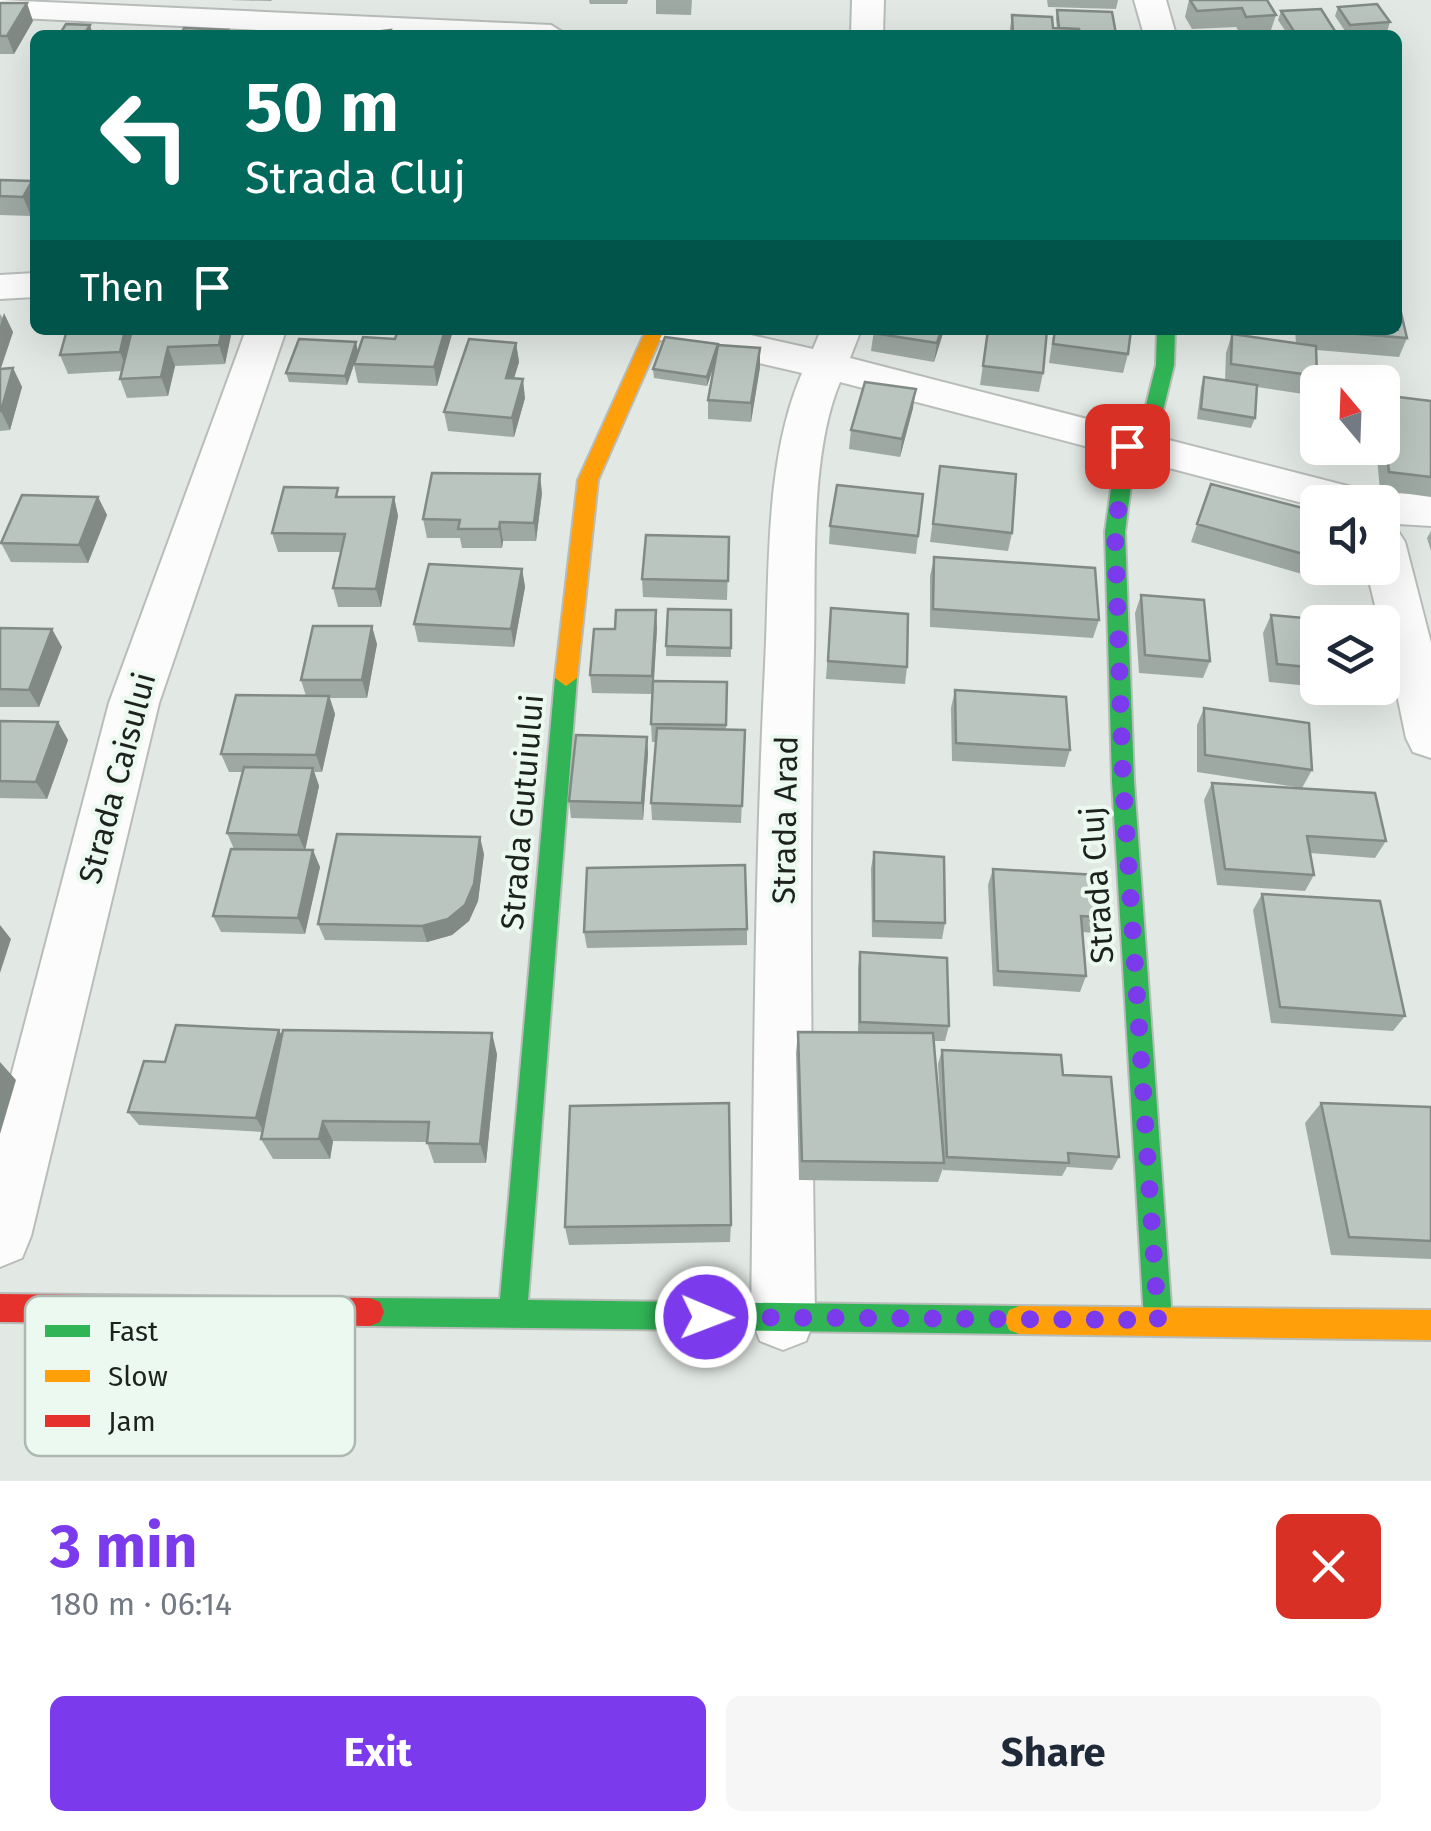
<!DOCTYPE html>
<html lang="en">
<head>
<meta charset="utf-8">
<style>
	body { margin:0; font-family:"Fira Sans",sans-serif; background:#f6f6f7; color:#1f2937; height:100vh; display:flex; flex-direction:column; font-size:38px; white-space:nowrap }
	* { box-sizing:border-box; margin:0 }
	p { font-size:32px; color:#747a83 }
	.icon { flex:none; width:55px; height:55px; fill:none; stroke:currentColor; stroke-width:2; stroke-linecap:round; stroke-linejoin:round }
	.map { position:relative; height:1481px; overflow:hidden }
	.drawer { display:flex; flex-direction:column; background:#fff; flex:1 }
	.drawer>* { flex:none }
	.guide { position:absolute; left:30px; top:30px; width:1372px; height:305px; border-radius:15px; box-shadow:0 10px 40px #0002; background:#00695c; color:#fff; overflow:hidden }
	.needle { width:65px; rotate:341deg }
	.tools { position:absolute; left:1300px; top:365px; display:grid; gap:20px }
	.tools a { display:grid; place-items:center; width:100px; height:100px; border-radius:15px; background:#fff; box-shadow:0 10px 40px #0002; font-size:50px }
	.pin { position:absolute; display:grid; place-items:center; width:85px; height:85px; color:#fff; margin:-42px; border-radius:20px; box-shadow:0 5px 15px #0006 }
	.me { position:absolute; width:110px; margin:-55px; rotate:91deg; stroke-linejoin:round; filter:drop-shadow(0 0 8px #0008) }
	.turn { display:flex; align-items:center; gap:35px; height:210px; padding:0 50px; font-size:45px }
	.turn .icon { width:130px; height:130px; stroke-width:2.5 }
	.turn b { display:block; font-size:70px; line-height:85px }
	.then { display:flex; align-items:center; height:95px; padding:0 50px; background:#0003; gap:20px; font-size:38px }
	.round { display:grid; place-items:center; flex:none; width:105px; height:105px; border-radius:15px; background:#f6f6f7 }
	.overview { display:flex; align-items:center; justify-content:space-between; height:170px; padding:0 50px }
	h1 { font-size:60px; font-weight:700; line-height:75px; color:#7c3aed }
	.action { display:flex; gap:20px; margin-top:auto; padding:20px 50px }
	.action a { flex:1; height:115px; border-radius:15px; background:#7c3aed; color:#fff; font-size:40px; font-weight:700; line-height:115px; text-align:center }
	.action a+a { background:#f6f6f7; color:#1f2937 }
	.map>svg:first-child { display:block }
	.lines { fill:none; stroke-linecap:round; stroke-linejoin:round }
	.street-casing { stroke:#b8bdba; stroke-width:4 }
	.fast-casing { stroke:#b8bdba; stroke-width:4 }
	.slow-casing { stroke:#b8bdba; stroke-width:4 }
	.jam-casing { stroke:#b8bdba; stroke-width:4 }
	.street { fill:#fbfcfb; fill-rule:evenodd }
	.fast { fill:#30b455; fill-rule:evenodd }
	.slow { fill:#ff9f0a; fill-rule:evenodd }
	.jam { fill:#e5322d; fill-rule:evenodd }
	.wall { fill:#9fa9a3 }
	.shaded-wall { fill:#828a85 }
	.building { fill:#b9c5be; stroke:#828a85; stroke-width:2.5 }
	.route { stroke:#7c3aed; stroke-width:18; stroke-dasharray:0 32.4 }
	.labels { text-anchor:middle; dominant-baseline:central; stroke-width:8; stroke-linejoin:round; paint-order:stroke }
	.street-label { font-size:32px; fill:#1d221f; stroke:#ecf9f1 }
	.key { fill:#ecf9f1; stroke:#aeb8b2; stroke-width:2.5 }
	.key-label { font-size:28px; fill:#1d221f }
</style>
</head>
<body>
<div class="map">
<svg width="1431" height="1481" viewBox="0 0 1431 1481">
	<rect width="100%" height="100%" fill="#e2e8e4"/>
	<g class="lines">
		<defs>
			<path id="street" d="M 0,0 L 551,25 L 567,35 L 361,35 L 0,17 Z
				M 852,0 L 884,0 L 883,35 L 851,35 Z
				M 1134,0 L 1166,0 L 1176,35 L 1144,35 Z
				M 35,273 L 35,297 L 0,299 L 0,275 Z
				M 246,330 L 286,330 L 159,703 L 31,1236 L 22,1258 L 0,1267 L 0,1118 L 109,703 Z
				M 650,330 L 729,330 L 813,349 L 821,330 L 861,330 L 850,358 L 1375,493 L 1431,494 L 1431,526 L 1382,523 L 1382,502 L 1318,502 L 1318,507 L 840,382 C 809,455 816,572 814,652 C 808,874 812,1096 815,1318 L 806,1341 L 783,1350 L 760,1341 L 751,1318 C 754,1100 754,883 765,665 C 770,570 764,461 802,373 L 656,339 Z
				M 1382,526 L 1398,531 L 1405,542 L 1431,643 L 1431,758 L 1413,752 L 1406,738 L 1382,622 L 1379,622 L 1366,568 L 1382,568 Z"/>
			<path id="fast" d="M 1157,330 L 1175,330 L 1174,365 L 1162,415 L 1136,447 L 1125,532 L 1134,781 L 1172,1320 L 1168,1330 L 1158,1334 L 1148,1330 L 1144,1320 L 1112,781 L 1105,532 L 1117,446 L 1144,413 L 1156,365 Z
				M 566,670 L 577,678 L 528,1300 L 1019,1306 L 1029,1310 L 1033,1320 L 1029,1330 L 1019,1334 L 370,1326 L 360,1322 L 356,1312 L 360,1302 L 370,1298 L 500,1299 L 555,678 Z"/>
			<path id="slow" d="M 646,330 L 664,330 L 598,480 L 577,678 L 566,686 L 555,678 L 578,480 Z
				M 1019,1306 L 1431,1310 L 1431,1340 L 1019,1334 L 1009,1330 L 1005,1320 L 1009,1310 Z"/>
			<path id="jam" d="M 0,1294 L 370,1298 L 380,1302 L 384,1312 L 380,1322 L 370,1326 L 0,1322 Z"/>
		</defs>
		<!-- street casing -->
		<use href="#street" class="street-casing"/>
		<!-- fast casing -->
		<use href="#fast" class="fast-casing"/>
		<!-- slow casing -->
		<use href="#slow" class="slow-casing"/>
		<!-- jam casing -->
		<use href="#jam" class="jam-casing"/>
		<!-- street -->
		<use href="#street" class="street"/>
		<!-- fast -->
		<use href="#fast" class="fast"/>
		<!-- slow -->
		<use href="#slow" class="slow"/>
		<!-- jam -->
		<use href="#jam" class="jam"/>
	</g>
	<!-- wall -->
	<path class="wall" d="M 229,0 L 272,0 L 271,1 Z
		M 589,0 L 628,0 L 627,4 L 590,4 Z
		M 656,0 L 692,0 L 691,15 L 656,14 Z
		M 1047,0 L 1118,0 L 1116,9 L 1048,7 Z
		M 1189,0 L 1267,0 L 1276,15 L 1270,33 L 1241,35 L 1236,27 L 1192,29 L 1185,17 Z
		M 0,3 L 33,21 L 14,54 L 0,54 Z
		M 1338,7 L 1390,22 L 1387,32 L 1347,34 L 1335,16 Z
		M 1057,10 L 1112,12 L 1116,35 L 1009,35 L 1012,15 L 1057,28 L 1056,19 Z
		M 1281,11 L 1335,31 L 1334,35 L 1288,35 L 1278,20 Z
		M 0,180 L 35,188 L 35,208 L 31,216 L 0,215 Z
		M 0,314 L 13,332 L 0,369 L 13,368 L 22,387 L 10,430 L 0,431 Z
		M 67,330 L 229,330 L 231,335 L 225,364 L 175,366 L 168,396 L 127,398 L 120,379 L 122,371 L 68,374 L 60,355 Z
		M 398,330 L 451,330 L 452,334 L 437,386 L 358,383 L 354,365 L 347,385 L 289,382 L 286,373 L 395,339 Z
		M 744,330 L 771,330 L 770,334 Z
		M 874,330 L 944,330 L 934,362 L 871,351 Z
		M 988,330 L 1043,373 L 1039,392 L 980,385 Z
		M 1054,330 L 1131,330 L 1128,354 L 1123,373 L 1049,363 Z
		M 1295,330 L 1398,330 L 1407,338 L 1399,357 L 1317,350 L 1317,376 L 1310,395 L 1257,387 L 1255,418 L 1251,428 L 1197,419 L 1201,387 L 1204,377 L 1225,380 L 1226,353 L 1232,334 L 1296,343 Z
		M 516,343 L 519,362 L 514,379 L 525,398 L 514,437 L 448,431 L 444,412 Z
		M 718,347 L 760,367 L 751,422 L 708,419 L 708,400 L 715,362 L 707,386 L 654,378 L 653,369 Z
		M 1382,395 L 1431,401 L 1431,497 L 1380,490 L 1376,448 L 1382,448 Z
		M 913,408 L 900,457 L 849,449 L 851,430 Z
		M 940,466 L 1012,533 L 1008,551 L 930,542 Z
		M 1211,484 L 1310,556 L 1302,574 L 1191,542 Z
		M 542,493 L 536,541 L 503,541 L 502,548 L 462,548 L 460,538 L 427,538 L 423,519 Z
		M 923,494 L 916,554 L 829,544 L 830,526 Z
		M 98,497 L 107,515 L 88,563 L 11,562 L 1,543 Z
		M 341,497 L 394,497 L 398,516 L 381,607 L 338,607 L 333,588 L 341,552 L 278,552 L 272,533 Z
		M 1431,531 L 1431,551 L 1427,538 Z
		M 729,537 L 727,600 L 643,597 L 642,579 Z
		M 934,558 L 1099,620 L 1093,638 L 930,627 L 930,576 Z
		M 522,569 L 525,587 L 514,647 L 418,642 L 414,624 Z
		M 1141,595 L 1210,661 L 1203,678 L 1139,673 L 1135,613 Z
		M 831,608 L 907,667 L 905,684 L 826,679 Z
		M 731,610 L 731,657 L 666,656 L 666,646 Z
		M 1271,615 L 1318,622 L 1318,687 L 1269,682 L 1263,633 Z
		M 0,628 L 62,647 L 39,707 L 0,707 Z
		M 657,628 L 654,681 L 727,682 L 726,730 L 745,730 L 741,823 L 652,820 L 651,803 L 656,742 L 652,742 L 651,724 L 653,694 L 592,693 L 590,675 L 615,629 Z
		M 377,644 L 367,698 L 330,698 L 335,714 L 322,772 L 314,772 L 319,786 L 305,850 L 320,867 L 305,934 L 221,932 L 213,916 L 234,849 L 227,833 L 243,772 L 229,772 L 221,754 L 306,696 L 301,680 Z
		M 955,690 L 1070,750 L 1065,767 L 952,761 L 951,708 Z
		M 1204,708 L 1312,770 L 1302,788 L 1197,772 L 1197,725 Z
		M 0,721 L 58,722 L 68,740 L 47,799 L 0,798 Z
		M 647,737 L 648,754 L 643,820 L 571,818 L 569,801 Z
		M 1212,783 L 1386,841 L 1375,858 L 1310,853 L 1314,875 L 1305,891 L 1217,885 L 1204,800 Z
		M 874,852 L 945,923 L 942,939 L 872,937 L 871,868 Z
		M 484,854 L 478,901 L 469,921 L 452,935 L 427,942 L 325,940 L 318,924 Z
		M 993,869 L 1101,917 L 1095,933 L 1082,932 L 1086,976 L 1080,992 L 993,986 L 988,885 Z
		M 1262,894 L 1405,1016 L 1393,1031 L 1271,1023 L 1253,910 Z
		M 747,929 L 747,945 L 587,948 L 584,932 Z
		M 860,952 L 949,1026 L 945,1041 L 934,1041 L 941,1120 L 938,1064 L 942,1050 L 1063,1075 L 1119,1157 L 1112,1170 L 1067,1167 L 1062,1176 L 943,1170 L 943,1168 L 938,1182 L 799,1180 L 796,1053 L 798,1032 L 858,1032 L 858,968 Z
		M 279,1030 L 282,1036 L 497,1054 L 486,1163 L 434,1163 L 427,1142 L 333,1141 L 330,1159 L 273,1159 L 261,1139 L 263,1132 L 139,1125 L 128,1112 L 165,1062 Z
		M 1321,1103 L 1431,1107 L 1431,1259 L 1331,1255 L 1305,1123 Z
		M 731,1225 L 730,1242 L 569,1245 L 565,1227 Z"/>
	<!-- shaded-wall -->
	<path class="shaded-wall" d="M 27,3 L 33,21 L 14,54 L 7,36 Z
		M 90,25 L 93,35 L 84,35 Z
		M 32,181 L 35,188 L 35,208 L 31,216 L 23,197 Z
		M 4,313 L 13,332 L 0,371 L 0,326 Z
		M 125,330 L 137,330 L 127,370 L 120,352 Z
		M 222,330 L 229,330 L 231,335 L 225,364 L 219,345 Z
		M 445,330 L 451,330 L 452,334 L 437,386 L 434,367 Z
		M 941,330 L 944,330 L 934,362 L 937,343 Z
		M 356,342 L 358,352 L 347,385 L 345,376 Z
		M 516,343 L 519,362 L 508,397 L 506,378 Z
		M 718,344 L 718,354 L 707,386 L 707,377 Z
		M 168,347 L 175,366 L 168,396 L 161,377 Z
		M 760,348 L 760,367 L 751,422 L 751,403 Z
		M 13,368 L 22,387 L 10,430 L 1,411 Z
		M 523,379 L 525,398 L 514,437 L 512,418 Z
		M 916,389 L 913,408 L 900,457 L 902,439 Z
		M 540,474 L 542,493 L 536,541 L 534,523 Z
		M 98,497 L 107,515 L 88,563 L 79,545 Z
		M 394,497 L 398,516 L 381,607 L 376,589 Z
		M 500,522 L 503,541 L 502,548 L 499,529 Z
		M 522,569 L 525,587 L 514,647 L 511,629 Z
		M 656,610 L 657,628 L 653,694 L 652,676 Z
		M 372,626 L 377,644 L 367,698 L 362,680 Z
		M 52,629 L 62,647 L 39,707 L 29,690 Z
		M 329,696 L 335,714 L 322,772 L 316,755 Z
		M 58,722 L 68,740 L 47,799 L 36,782 Z
		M 647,737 L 648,754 L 643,820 L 642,803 Z
		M 313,768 L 319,786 L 305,851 L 298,835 Z
		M 480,837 L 484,854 L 478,901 L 469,921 L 452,935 L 427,942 L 422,926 Z
		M 313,850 L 320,867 L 305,934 L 298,918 Z
		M 0,925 L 11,939 L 0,973 Z
		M 279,1030 L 286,1045 L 264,1132 L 256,1118 Z
		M 492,1033 L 497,1054 L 486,1163 L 480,1144 Z
		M 0,1062 L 16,1080 L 0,1134 Z
		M 323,1121 L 333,1141 L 330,1159 L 319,1139 Z"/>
	<!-- building -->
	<path class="building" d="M 1190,0 L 1267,0 L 1276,15 L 1246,17 L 1242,8 L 1197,11 Z
		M 0,3 L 27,3 L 7,36 L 0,36 Z
		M 1377,4 L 1390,22 L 1350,25 L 1338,7 Z
		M 1321,9 L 1335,31 L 1295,33 L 1281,11 Z
		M 1057,10 L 1112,12 L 1116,34 L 1080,33 L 1079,29 L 1059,28 Z
		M 1012,15 L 1052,17 L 1053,28 L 1079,29 L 1080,35 L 1013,35 Z
		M 66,24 L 90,25 L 84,35 L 59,35 Z
		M 184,28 L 228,30 L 225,35 L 165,35 L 181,35 Z
		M 391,30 L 390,35 L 349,35 Z
		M 102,31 L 153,35 L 99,35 Z
		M 0,180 L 32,181 L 23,197 L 0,196 Z
		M 1398,300 L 1407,338 L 1310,330 L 1398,330 Z
		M 67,330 L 125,330 L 120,352 L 60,355 Z
		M 132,330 L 222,330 L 219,345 L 168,347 L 161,377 L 120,379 Z
		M 398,330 L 445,330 L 434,367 L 354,364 L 363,337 L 395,339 Z
		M 874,330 L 941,330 L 937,343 L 873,333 Z
		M 988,330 L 1047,330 L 1043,373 L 983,366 Z
		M 1055,330 L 1131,330 L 1128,354 L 1053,344 Z
		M 1232,334 L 1316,346 L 1317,376 L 1231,364 Z
		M 665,337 L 718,344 L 707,377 L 653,369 Z
		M 299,339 L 356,342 L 345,376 L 286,373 Z
		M 469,339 L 516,343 L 506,378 L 523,379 L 512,418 L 444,412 Z
		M 718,345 L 760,348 L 751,403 L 708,400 Z
		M 13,368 L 1,411 L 0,411 L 0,369 Z
		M 1204,377 L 1257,385 L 1255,418 L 1201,409 Z
		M 865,382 L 916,389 L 902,439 L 851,430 Z
		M 1382,395 L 1431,401 L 1431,477 L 1389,472 L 1382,414 Z
		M 940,466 L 1016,474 L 1012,533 L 933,524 Z
		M 432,473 L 540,474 L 534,523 L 500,522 L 499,529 L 458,529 L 460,520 L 423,519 Z
		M 1211,484 L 1318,512 L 1318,527 L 1310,556 L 1197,524 Z
		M 837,485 L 923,494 L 918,536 L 830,526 Z
		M 284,487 L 338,488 L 336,497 L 394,497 L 376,589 L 333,588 L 345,534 L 272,533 Z
		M 22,495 L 98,497 L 79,545 L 1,543 Z
		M 646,535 L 729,537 L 728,581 L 642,579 Z
		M 934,557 L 1095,568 L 1099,620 L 933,609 Z
		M 429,564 L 522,569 L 511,629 L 414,624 Z
		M 1141,595 L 1204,600 L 1210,661 L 1145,655 Z
		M 831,608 L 908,614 L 907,667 L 828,661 Z
		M 668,609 L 731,610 L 731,648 L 666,646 Z
		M 616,610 L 656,610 L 652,676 L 590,675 L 594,629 L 615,629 Z
		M 1271,615 L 1348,622 L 1318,622 L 1318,668 L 1277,664 Z
		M 313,626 L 372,626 L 362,680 L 301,680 Z
		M 0,628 L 52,629 L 29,690 L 0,689 Z
		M 653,681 L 727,682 L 726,725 L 651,724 Z
		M 955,690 L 1066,697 L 1070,750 L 956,743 Z
		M 236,695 L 329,696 L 316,755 L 221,754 Z
		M 1204,708 L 1309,723 L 1312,770 L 1205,755 Z
		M 0,721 L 58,722 L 36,782 L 0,781 Z
		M 657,728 L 745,730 L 742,806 L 651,803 Z
		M 576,735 L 647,737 L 642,803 L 569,801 Z
		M 244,767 L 313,768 L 298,835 L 227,833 Z
		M 1212,783 L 1375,793 L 1386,841 L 1307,836 L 1314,875 L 1225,869 Z
		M 337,834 L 480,837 L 474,884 L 465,905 L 448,919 L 422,926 L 318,924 Z
		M 231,849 L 313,850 L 298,918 L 213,916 Z
		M 874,852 L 944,857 L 945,923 L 874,921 Z
		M 745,865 L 747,929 L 584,932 L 587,868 Z
		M 993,869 L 1097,875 L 1101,917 L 1081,916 L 1086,976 L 998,971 Z
		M 1262,894 L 1380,901 L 1405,1016 L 1280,1007 Z
		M 860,952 L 947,958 L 949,1026 L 860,1022 Z
		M 176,1025 L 279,1030 L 256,1118 L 128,1112 L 144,1061 L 165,1062 Z
		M 283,1030 L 492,1033 L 480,1144 L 427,1143 L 429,1122 L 323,1121 L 319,1139 L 261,1139 Z
		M 798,1032 L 933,1033 L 944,1163 L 802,1161 Z
		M 942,1050 L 1061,1055 L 1063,1075 L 1111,1077 L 1119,1157 L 1068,1153 L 1069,1163 L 947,1157 Z
		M 729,1103 L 731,1225 L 565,1227 L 570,1106 Z
		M 1321,1103 L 1431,1107 L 1431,1241 L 1349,1237 Z"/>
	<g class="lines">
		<!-- route -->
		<path class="route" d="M 706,1317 L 1158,1320 L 1123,781 L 1115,532 L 1127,446"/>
	</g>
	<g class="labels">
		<!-- street labels -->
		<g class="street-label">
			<text transform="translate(117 778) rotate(-75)">Strada Caisului</text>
			<text transform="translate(522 812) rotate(-85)">Strada Gutuiului</text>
			<text transform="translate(785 820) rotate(-89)">Strada Arad</text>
			<text transform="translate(1097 885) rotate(-94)">Strada Cluj</text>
		</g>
	</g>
	<!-- legend -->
	<rect x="25" y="1296" width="330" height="160" rx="15" class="key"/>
	<rect x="45" y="1325" width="45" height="12" fill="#30b455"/>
	<rect x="45" y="1370" width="45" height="12" fill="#ff9f0a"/>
	<rect x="45" y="1415" width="45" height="12" fill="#e5322d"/>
	<g class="key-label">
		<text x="108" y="1341">Fast</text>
		<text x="108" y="1386">Slow</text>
		<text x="108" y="1431">Jam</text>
	</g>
</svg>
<div class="tools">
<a><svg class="needle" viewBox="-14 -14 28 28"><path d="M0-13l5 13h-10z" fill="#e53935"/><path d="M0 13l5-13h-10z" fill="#747a83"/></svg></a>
<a><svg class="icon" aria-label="sound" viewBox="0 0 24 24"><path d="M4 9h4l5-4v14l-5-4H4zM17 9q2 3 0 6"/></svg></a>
<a><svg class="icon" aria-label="layers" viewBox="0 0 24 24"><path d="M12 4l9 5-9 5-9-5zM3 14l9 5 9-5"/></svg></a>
</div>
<div class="pin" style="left:1127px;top:446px;background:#d93025"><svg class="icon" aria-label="arrive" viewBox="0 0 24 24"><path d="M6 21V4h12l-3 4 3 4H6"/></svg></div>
<svg class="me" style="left:706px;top:1317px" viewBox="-20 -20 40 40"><circle r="17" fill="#7c3aed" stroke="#fff" stroke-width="3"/><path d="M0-11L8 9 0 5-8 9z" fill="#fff"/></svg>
<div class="guide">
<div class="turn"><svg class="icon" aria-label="left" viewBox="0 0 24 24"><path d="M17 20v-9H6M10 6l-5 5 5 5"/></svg><div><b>50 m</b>Strada Cluj</div></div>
<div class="then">Then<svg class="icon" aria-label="arrive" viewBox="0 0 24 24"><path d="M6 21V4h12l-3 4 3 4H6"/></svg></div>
</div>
</div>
<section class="drawer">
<div class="overview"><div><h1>3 min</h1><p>180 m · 06:14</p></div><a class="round" style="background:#d93025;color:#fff"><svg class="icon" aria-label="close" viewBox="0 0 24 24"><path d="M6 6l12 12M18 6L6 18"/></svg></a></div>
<div class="action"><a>Exit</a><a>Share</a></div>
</section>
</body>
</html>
